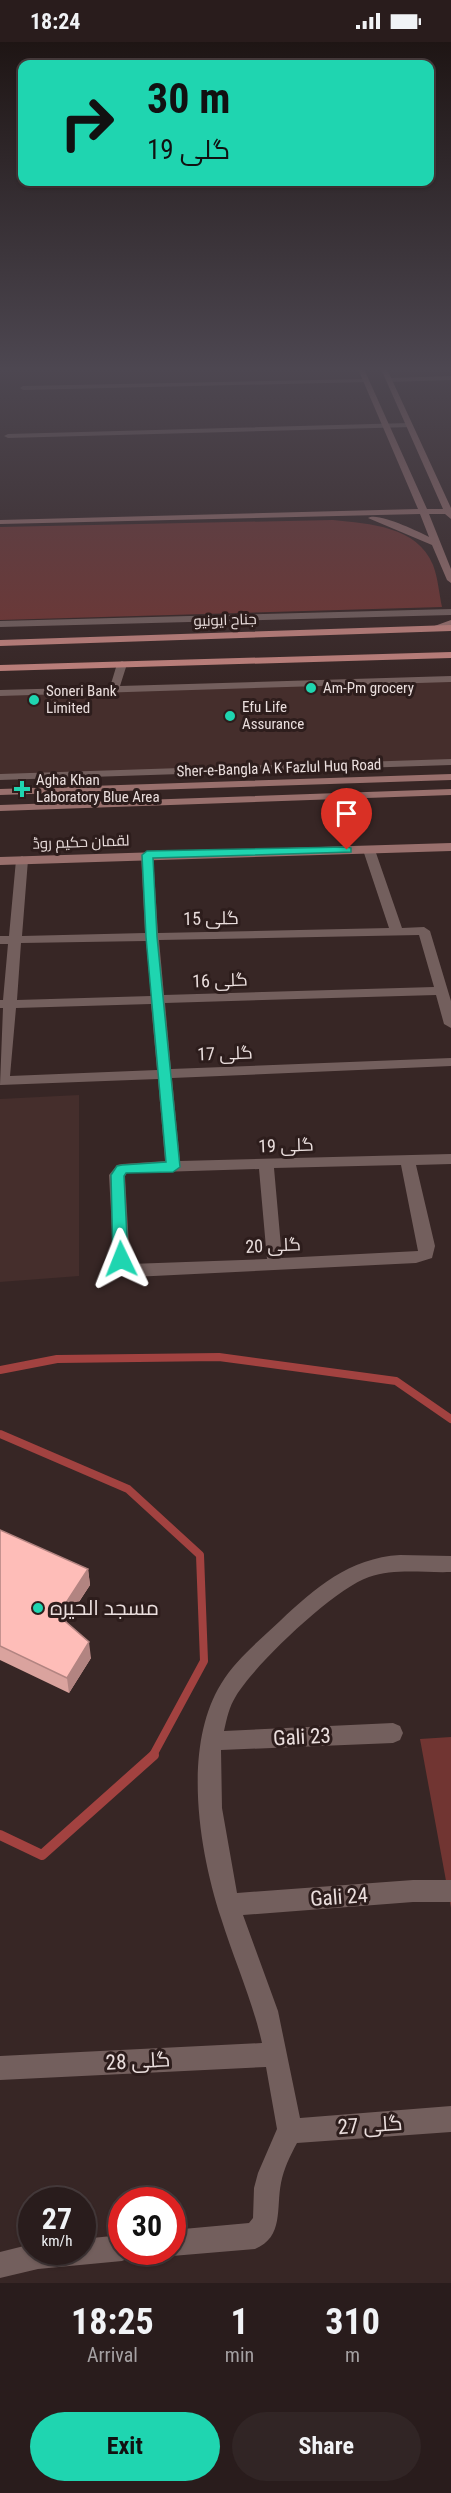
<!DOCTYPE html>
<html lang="en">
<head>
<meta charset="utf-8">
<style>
	body { margin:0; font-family:"Roboto Condensed",Cairo,sans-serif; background:#312525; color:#f1f3f6; height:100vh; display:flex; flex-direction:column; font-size:22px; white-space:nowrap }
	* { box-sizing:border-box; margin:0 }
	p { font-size:20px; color:#a5a1a3 }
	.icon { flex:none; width:33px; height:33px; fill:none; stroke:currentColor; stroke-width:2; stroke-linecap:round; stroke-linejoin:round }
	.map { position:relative; height:2241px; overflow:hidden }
	.panel { display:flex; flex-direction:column; background:#291c1c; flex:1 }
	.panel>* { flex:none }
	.banner { position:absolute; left:18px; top:18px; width:416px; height:126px; border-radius:12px; box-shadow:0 2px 4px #0004,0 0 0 2px #453a3b; background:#1fd5b0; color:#111; overflow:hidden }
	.speed { position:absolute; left:18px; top:2145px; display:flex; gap:12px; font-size:30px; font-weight:700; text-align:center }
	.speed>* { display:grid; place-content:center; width:78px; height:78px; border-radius:50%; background:#291c1c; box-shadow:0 2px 4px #0004,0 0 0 2px #453a3b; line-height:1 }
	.speed small { font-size:15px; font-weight:400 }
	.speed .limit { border:9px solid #d22; background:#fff; color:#111 }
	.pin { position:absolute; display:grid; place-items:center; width:51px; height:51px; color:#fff; margin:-62px -26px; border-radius:50% 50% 50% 0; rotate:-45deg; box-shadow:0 0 6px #0007 }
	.pin .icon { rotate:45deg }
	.me { position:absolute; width:66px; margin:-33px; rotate:358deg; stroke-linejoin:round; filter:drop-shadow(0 0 4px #0008) }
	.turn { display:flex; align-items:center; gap:21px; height:126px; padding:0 30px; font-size:27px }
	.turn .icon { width:78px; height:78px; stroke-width:2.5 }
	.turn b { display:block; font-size:42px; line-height:51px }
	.eta { display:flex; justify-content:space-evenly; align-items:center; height:102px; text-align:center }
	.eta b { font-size:36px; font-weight:700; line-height:42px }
	.cta { display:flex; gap:12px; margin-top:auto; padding:12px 30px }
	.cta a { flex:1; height:69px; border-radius:36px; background:#1fd5b0; color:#111; font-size:24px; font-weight:700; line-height:69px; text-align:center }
	.cta a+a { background:#312525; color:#f1f3f6 }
	.status { display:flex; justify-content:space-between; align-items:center; height:42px; padding:0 30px; background:#291c1c; direction:ltr }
	.status svg { height:16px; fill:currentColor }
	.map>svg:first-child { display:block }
	.built { fill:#452e2c }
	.green { fill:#713532 }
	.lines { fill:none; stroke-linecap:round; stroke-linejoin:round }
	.stream-far1 { stroke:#a24240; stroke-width:8 }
	.stream { stroke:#a24240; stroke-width:10 }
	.street { fill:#735f5d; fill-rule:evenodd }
	.secondary { fill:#99706d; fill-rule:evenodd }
	.primary { fill:#bf817c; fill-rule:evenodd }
	.wall { fill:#daa39e }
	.shaded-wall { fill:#b28481 }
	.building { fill:#febdb8; stroke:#b28481; stroke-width:1.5 }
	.route { fill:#1fd5b0; stroke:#148a72; stroke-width:1.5 }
	.poi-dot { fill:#1fd5b0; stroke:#2d1d1c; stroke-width:2 }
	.labels { text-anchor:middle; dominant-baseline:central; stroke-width:6; stroke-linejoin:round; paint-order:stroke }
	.far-street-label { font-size:15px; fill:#eadedd; stroke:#2d1d1c }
	.far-poi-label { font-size:15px; fill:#eadedd; stroke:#2d1d1c; text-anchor:start }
	.street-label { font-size:18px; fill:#eadedd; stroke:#2d1d1c }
	.near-poi-label { font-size:21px; fill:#eadedd; stroke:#2d1d1c; text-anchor:start }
	.near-street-label { font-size:21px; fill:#eadedd; stroke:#2d1d1c }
</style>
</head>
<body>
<div class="status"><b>18:24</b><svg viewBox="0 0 49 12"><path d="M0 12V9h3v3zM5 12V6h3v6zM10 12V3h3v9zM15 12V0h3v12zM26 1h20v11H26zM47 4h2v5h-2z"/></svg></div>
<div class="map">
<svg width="451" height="2241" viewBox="0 0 451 2241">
	<rect width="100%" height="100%" fill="#372625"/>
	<!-- built -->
	<path class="built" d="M 451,637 L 451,720 L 0,735 L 0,651 Z
		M 79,1053 L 79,1234 L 0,1240 L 0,1057 Z"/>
	<!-- green -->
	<path class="green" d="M 333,478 C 370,482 417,484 433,523 C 438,536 439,551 442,565 L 0,578 L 0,485 Z
		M 451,1695 L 451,1866 L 420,1697 Z"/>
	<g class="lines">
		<!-- stream-far1 -->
		<path class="stream-far1" d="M 0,1328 L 57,1317 L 219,1315 L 396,1339 L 451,1377
			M 0,1392 L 128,1447 L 200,1513 L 204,1619 L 152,1715"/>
		<!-- stream -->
		<path class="stream" d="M 0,1793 L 42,1813 L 154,1713"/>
		<!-- street -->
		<path class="street" d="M 451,334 L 451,338 L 389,340 L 386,338 L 389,336 Z
			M 366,337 L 368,340 L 23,348 L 20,346 L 23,344 Z
			M 409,381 L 412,385 L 8,396 L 4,394 L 8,392 Z
			M 451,567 L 451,573 L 0,585 L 0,579 Z
			M 122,619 L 127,622 L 120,644 L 451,634 L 451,640 L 0,654 L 0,648 L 110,645 L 117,622 Z
			M 451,717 L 451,723 L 0,738 L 0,732 Z
			M 369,804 L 375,808 L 402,886 L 424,885 L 430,889 L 451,959 L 451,986 L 444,982 L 436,953 L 165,961 L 171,1027 L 451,1016 L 451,1024 L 172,1036 L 180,1119 L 451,1112 L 451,1122 L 416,1123 L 435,1204 L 432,1216 L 416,1221 L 133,1235 L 116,1229 L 114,1225 L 109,1133 L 117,1123 L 122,1122 L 165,1119 L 158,1037 L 0,1043 L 3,966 L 0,966 L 0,958 L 3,958 L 8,902 L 0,902 L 0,894 L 9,894 L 16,818 L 22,814 L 28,818 L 22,894 L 145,891 L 141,813 L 147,809 L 153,813 L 158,891 L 389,886 L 363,808 ZM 419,893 L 434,945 L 164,953 L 159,898 ZM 146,899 L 151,954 L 17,958 L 21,901 ZM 151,962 L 157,1028 L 10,1034 L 16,966 ZM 401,1123 L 418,1209 L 282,1216 L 274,1126 ZM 259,1127 L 267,1217 L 130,1222 L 125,1134 L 127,1131 Z
			M 400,1513 L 451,1514 L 451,1530 C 424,1531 395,1526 369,1535 C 334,1547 255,1622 236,1654 C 229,1665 227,1676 224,1689 L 393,1681 L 400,1684 L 403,1691 L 400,1698 L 393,1701 L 221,1708 L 222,1766 L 237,1851 L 413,1838 L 451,1838 L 451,1860 L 413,1860 L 243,1873 L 278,1969 L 300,2076 L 451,2064 L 451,2090 L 297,2101 C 290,2114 284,2126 281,2141 C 276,2166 284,2195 255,2207 L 172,2214 L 162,2210 L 172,2210 L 172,2188 L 249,2181 L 253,2176 L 254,2146 L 258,2131 L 277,2087 L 266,2025 L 0,2038 L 0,2014 L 262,2001 C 252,1957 234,1918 221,1876 C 199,1809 182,1705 221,1642 C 236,1617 259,1599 280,1579 C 315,1546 349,1516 400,1513 Z
			M 122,2193 L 122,2210 L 134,2210 L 131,2215 L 122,2219 L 38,2227 L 0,2236 L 0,2210 L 32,2202 L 32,2210 L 82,2210 L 82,2197 Z"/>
		<!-- secondary -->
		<path class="secondary" d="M 358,327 L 364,327 L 427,467 L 443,467 L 381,327 L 387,327 L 451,466 L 451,477 L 445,472 L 429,472 L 451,527 L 451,541 L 447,538 L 432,503 L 368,476 C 378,470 417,489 429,495 L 420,472 L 0,482 L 0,478 L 418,467 Z
			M 451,578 L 451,584 L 434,589 L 429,586 Z
			M 451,732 L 451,738 L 0,753 L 0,747 Z
			M 451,747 L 451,753 L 0,769 L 0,763 Z
			M 451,801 L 451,809 L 0,823 L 0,815 Z"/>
		<!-- primary -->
		<path class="primary" d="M 451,583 L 451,589 L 0,604 L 0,598 Z
			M 451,610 L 451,616 L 0,629 L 0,623 Z"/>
	</g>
	<!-- wall -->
	<path class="wall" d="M 0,1488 L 88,1527 L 90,1543 L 66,1580 L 91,1616 L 69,1651 L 0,1618 Z"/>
	<!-- shaded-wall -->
	<path class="shaded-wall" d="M 88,1527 L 90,1543 L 60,1588 L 58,1573 Z
		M 89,1600 L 91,1616 L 69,1651 L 67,1636 Z"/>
	<!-- building -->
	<path class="building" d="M 0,1488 L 88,1527 L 58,1573 L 89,1600 L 67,1636 L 0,1604 Z"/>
	<!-- sky -->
	<linearGradient id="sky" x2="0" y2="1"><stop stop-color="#1e1514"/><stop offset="0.51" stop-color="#4d4751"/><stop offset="1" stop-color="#4d4751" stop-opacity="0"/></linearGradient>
	<rect width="451" height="641" fill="url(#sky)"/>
	<!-- route -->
	<path class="route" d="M 347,805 L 351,806 L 351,810 L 153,816 L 157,895 L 180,1125 L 173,1130 L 126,1131 L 124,1134 L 128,1217 L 121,1222 L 115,1220 L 113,1217 L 111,1133 L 117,1124 L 122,1123 L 166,1120 L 146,895 L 142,813 L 147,809 Z"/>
	<!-- markers -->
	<g class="poi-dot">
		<circle cx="311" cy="646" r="6"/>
		<circle cx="34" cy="658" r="6"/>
		<circle cx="230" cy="674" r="6"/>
		<path d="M19 738h6v6h6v6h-6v6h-6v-6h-6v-6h6z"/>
		<circle cx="38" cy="1566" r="6"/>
	</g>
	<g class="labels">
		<!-- far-street labels -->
		<g class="far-street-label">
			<text transform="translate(225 578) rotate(-2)">جناح ایونیو</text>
			<text transform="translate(279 726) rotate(-2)">Sher-e-Bangla A K Fazlul Huq Road</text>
			<text transform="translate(81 800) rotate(-2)">لقمان حکیم روڈ</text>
		</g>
		<!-- far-poi labels -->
		<g class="far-poi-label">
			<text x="323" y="646">Am-Pm grocery</text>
			<text x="46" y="649">Soneri Bank<tspan x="46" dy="17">Limited</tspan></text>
			<text x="242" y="665">Efu Life<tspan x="242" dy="17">Assurance</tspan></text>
			<text x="36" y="738">Agha Khan<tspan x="36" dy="17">Laboratory Blue Area</tspan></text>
		</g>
		<!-- street labels -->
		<g class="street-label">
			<text transform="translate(211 876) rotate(-1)">گلی 15</text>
			<text transform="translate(220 938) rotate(-2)">گلی 16</text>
			<text transform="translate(225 1011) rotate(-2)">گلی 17</text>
			<text transform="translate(286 1103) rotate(-2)">گلی 19</text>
			<text transform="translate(273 1203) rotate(-3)">گلی 20</text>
		</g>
		<!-- near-poi labels -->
		<g class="near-poi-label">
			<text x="50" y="1566">مسجد الحیرہ</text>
		</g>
		<!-- near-street labels -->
		<g class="near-street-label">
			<text transform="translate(302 1695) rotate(-3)">Gali 23</text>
			<text transform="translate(339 1855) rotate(-4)">Gali 24</text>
			<text transform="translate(138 2019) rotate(-3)">گلی 28</text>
			<text transform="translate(370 2083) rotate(-4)">گلی 27</text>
		</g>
	</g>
</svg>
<div class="speed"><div>27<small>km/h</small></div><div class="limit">30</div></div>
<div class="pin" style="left:347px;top:808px;background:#d93025"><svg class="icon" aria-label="arrive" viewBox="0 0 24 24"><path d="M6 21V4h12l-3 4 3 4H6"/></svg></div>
<svg class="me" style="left:121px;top:1217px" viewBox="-20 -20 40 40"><path d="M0-17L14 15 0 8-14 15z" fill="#1fd5b0" stroke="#fff" stroke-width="4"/></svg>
<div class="banner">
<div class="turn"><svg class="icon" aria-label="right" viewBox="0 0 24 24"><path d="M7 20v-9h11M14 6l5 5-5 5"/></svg><div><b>30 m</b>گلی 19</div></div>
</div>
</div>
<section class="panel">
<div class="eta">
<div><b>18:25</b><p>Arrival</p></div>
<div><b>1</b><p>min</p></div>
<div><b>310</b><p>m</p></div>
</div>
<div class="cta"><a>Exit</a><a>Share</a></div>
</section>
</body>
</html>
